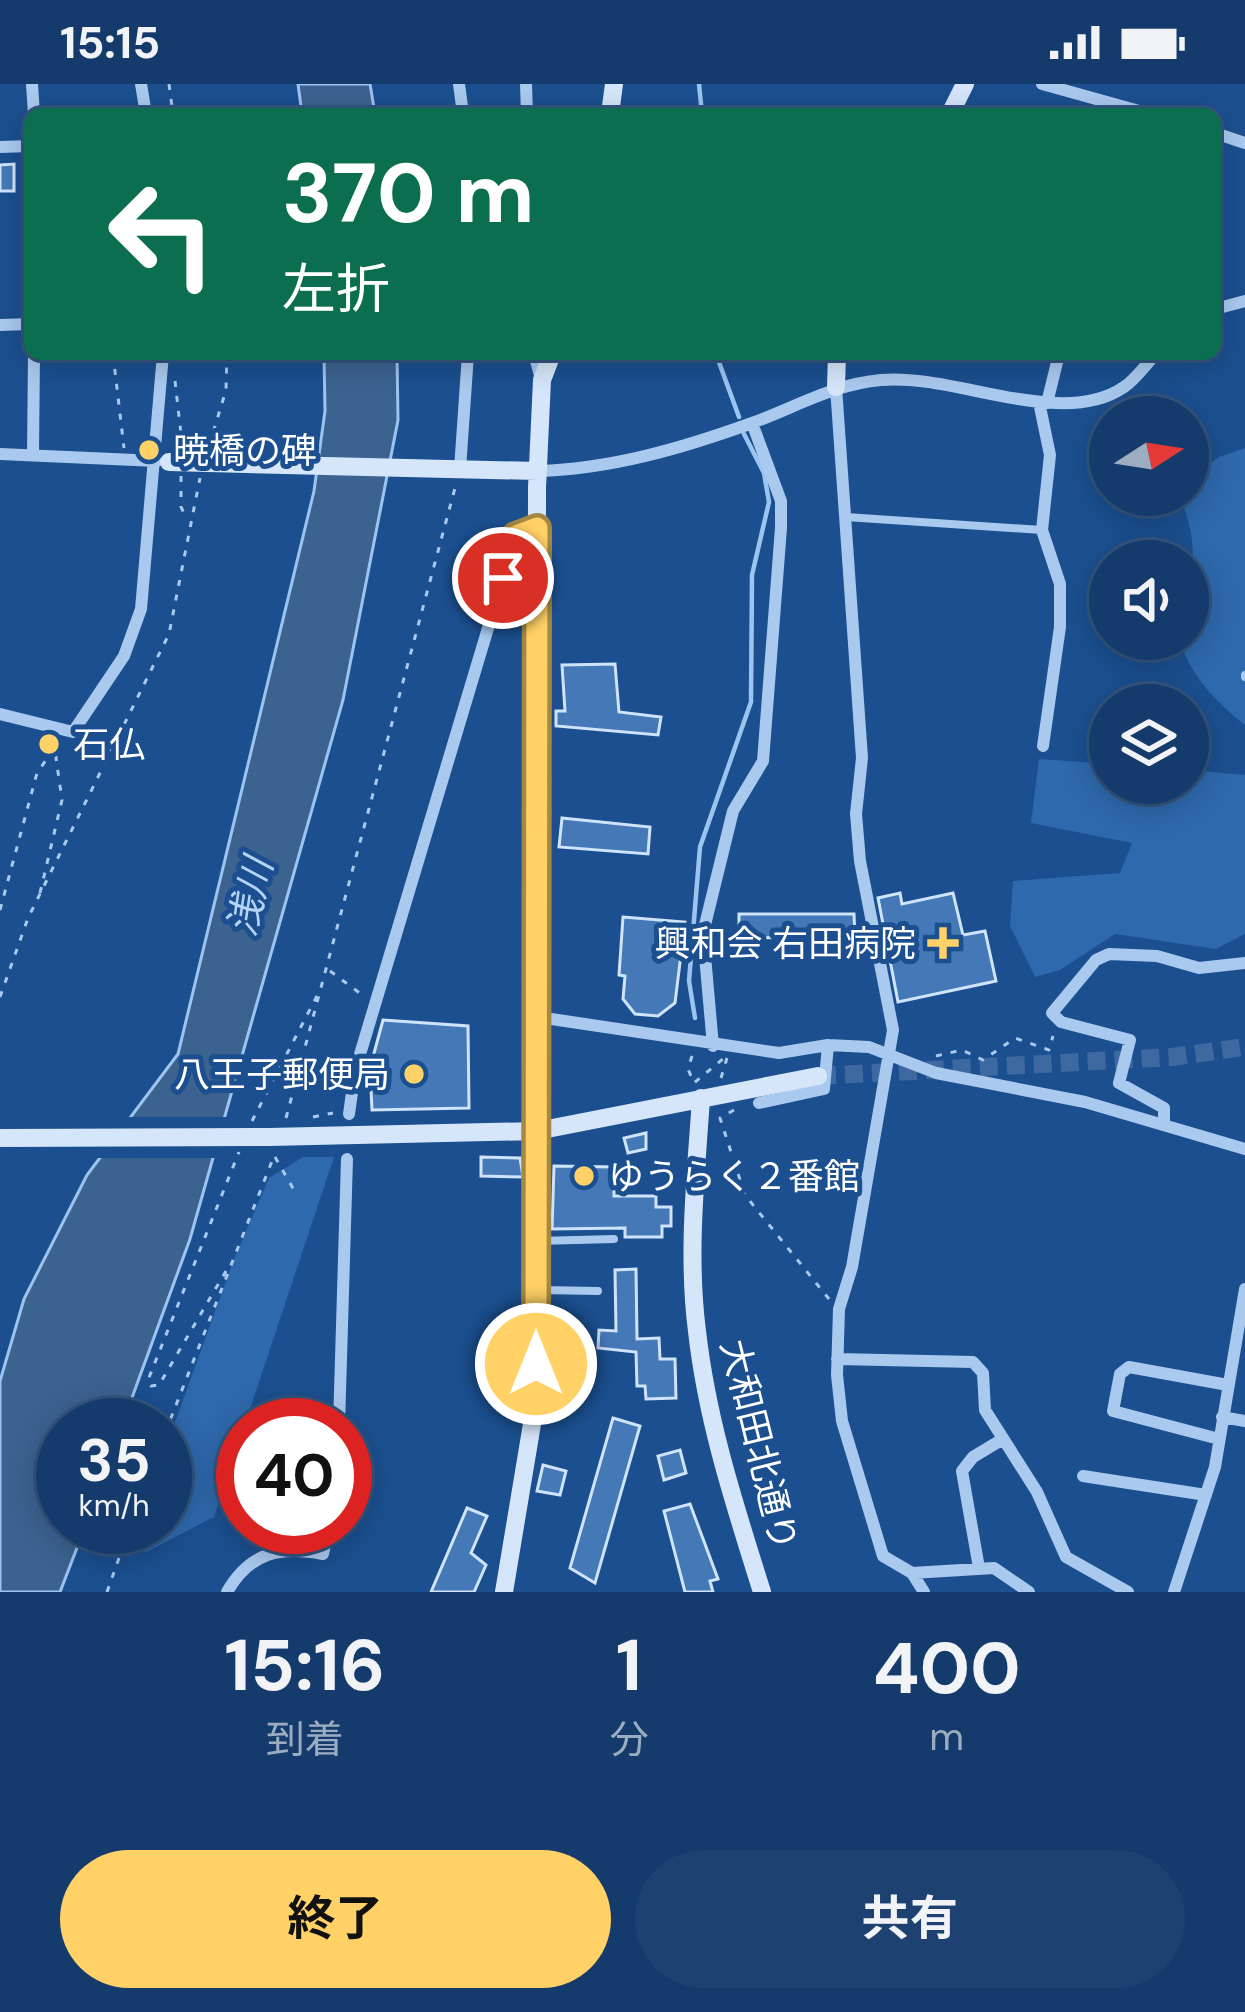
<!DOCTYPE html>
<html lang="ja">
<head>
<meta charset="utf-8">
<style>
	body { margin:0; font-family:"DM Sans","Noto Sans JP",sans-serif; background:#1d4271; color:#f1f3f6; height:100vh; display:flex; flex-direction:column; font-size:45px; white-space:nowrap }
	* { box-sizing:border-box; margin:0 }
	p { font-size:39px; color:#9dadc1 }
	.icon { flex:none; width:66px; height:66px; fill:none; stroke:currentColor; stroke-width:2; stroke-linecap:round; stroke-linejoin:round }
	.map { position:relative; height:1508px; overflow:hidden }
	.drawer { display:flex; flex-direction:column; background:#143b6b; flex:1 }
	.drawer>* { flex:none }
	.top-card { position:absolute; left:24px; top:24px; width:1197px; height:252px; border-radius:18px; box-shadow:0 6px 30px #0003,0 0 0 3px #33557e; background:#0b6e4f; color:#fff; overflow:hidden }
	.needle { width:78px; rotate:78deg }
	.controls { position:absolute; left:1089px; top:312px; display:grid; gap:24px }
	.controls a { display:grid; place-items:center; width:120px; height:120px; border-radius:50%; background:#143b6b; box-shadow:0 6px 30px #0003,0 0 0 3px #33557e; font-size:60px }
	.speed { position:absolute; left:36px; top:1314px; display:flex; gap:24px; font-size:60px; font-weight:700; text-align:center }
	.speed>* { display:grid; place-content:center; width:156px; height:156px; border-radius:50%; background:#143b6b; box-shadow:0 6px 30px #0003,0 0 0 3px #33557e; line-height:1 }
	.speed small { font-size:30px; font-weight:400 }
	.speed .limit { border:18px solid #d22; background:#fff; color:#111 }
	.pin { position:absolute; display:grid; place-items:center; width:102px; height:102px; color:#fff; margin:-51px; border:6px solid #fff; border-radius:50%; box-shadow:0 3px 12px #0007 }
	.me { position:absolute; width:132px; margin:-66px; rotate:0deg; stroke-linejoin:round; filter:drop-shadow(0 0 9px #0008) }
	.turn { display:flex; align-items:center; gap:42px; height:252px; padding:0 60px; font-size:54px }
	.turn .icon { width:156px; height:156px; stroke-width:2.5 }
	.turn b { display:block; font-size:84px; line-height:102px }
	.eta { display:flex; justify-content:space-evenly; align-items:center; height:204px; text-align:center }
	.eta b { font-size:72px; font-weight:700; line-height:84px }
	.cta { display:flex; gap:24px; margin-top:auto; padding:24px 60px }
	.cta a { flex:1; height:138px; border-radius:72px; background:#ffd166; color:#111; font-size:48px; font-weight:700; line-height:138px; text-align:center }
	.cta a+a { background:#1d4271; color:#f1f3f6 }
	.status { display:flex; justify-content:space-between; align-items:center; height:84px; padding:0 60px; background:#143b6b; direction:ltr }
	.status svg { height:33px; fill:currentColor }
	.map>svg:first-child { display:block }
	.green { fill:#2e69ad }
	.water { fill:#3c6290; stroke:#9cc4f0; stroke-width:3 }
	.pier { fill:#1b4f8f }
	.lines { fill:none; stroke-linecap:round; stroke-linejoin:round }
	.stream { stroke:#9cc4f0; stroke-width:4.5 }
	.building { fill:#4478b7; stroke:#cfe3fa; stroke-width:3 }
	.secondary-tunnel { stroke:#3d69a0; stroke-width:18; stroke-dasharray:18 9; stroke-linecap:butt }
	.path { stroke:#a9c9ee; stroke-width:3; stroke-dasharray:6 9; stroke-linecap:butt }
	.lane { stroke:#a9c9ee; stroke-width:8 }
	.street { stroke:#a9c9ee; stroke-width:12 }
	.secondary { stroke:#d6e6fa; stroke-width:18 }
	.secondary-bridge { stroke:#d6e6fa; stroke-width:18 }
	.route-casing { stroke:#a68842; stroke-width:30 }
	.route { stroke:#ffd166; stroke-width:21 }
	.poi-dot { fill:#ffd166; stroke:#1b4f8f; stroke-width:4.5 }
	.labels { text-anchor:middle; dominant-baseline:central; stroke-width:10; stroke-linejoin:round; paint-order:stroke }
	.poi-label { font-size:36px; fill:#fff; stroke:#1b4f8f; text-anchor:start }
	.street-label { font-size:36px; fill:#fff; stroke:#1b4f8f }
	.water-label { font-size:39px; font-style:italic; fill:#b5d3f5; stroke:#1b4f8f }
</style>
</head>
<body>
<div class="status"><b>15:15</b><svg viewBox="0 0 49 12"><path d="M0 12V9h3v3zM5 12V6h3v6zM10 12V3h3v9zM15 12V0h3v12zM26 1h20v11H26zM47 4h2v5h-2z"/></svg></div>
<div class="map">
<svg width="1245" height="1508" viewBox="0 0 1245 1508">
	<rect width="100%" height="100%" fill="#1b4f8f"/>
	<!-- green -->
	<path class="green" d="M 1245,364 L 1245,641 C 1218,620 1187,588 1180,555 L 1188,555 C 1188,502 1204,461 1178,411 L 1188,411 L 1188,395 L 1219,373 Z
		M 1039,675 L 1110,680 L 1110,699 L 1188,699 L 1188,686 L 1245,691 L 1245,850 L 1216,865 L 1115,850 L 1060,886 L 1035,893 L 1010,842 L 1013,797 L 1120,789 L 1132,759 L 1031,739 Z
		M 303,1073 L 334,1073 L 214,1433 L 146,1468 L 132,1459 L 137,1443 L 165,1443 L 165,1366 L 234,1175 L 269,1094 Z"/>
	<!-- water -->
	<path class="water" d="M 298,0 L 370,0 L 375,30 L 302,30 Z
		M 324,270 L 397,270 L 398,336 L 343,616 L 190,1155 L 122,1341 L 63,1341 L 63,1443 L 85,1443 L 60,1508 L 0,1508 L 0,1297 L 24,1215 L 87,1091 L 178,970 L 314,407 L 325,327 Z"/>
	<!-- pier -->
	<path class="pier" d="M 123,1033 L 231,1033 L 220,1074 L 92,1074 Z"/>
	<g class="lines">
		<!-- stream -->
		<path class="stream" d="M 699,0 L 702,30
			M 716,270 L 739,333
			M 695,934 L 689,897 L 700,763 L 751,618 L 752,491 L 769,418 L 764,389 L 744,350"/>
	</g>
	<!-- building -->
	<path class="building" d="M 14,80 L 14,107 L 0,107 L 0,81 Z
		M 615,580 L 619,628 L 661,633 L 658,651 L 556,642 L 556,627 L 565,627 L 562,581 Z
		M 562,734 L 650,743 L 648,770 L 559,763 Z
		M 900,809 L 902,820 L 953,809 L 963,851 L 985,847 L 996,897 L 898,918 L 878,814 Z
		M 739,830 L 854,830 L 855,853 L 739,854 Z
		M 623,833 L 685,838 L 675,919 L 658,932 L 635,930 L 623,915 L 625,892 L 619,891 Z
		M 383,936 L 468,942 L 469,1024 L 372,1026 L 370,984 Z
		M 646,1049 L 646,1065 L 628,1069 L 624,1054 Z
		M 481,1073 L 520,1074 L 523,1093 L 481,1092 Z
		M 554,1082 L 614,1083 L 614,1112 L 656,1112 L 656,1123 L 671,1123 L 671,1142 L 662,1142 L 662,1153 L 625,1153 L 625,1144 L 552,1145 Z
		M 636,1185 L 637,1255 L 659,1254 L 660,1275 L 675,1275 L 676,1314 L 646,1315 L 645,1302 L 637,1302 L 636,1268 L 598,1264 L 599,1246 L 616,1247 L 615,1186 Z
		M 613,1334 L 640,1342 L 595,1499 L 570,1484 Z
		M 680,1366 L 686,1389 L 664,1396 L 658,1372 Z
		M 543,1381 L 566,1387 L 560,1411 L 537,1407 Z
		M 690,1420 L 718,1495 L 710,1497 L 713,1508 L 685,1508 L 664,1427 Z
		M 467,1424 L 487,1432 L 471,1469 L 486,1481 L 474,1508 L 431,1508 Z"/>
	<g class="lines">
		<!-- secondary-tunnel -->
		<path class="secondary-tunnel" d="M 818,992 L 1172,973 L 1245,963"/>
		<!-- path -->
		<path class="path" d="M 169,0 L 173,30
			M 113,270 L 124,364
			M 175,297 L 182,359
			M 209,362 L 226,306 L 227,270
			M 181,392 L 181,423 L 187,435
			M 40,809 L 62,716 L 55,667
			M 0,826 L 37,689 L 58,659
			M 330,887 L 365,913
			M 0,913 L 28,834 L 169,550 L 200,394
			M 692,972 L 688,985 L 694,999 L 724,974
			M 936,972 L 962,966 L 983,976 L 1015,954 L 1049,966 L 1053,952
			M 721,994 L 727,974
			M 734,1026 L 720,1034 L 745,1111 L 829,1215
			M 313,1033 L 333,1029
			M 286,1034 L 455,404
			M 252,1037 L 319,908
			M 275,1073 L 294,1106
			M 226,1187 L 159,1301 L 151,1302 L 148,1296 L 239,1068
			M 165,1349 L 274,1072
			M 107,1508 L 130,1443"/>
		<!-- lane -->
		<path class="lane" d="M 846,433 L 1042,446
			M 1245,591 L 1245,593
			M 538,1157 L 614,1155
			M 540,1206 L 598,1207"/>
		<!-- street -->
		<path class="street" d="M 32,0 L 34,30
			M 141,0 L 146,30
			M 459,0 L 463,30
			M 526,0 L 527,30
			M 1042,0 L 1150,30
			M 1215,49 L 1245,59
			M 0,63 L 30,62
			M 1215,97 L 1215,104
			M 1215,225 L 1245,217
			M 0,241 L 30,240
			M 534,270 L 541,295
			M 836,303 L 862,674 L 856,730 L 860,777 L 893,946 L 852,1183 L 839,1225 L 837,1291 L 842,1337 L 883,1472 L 912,1489 L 994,1484 L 1029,1508
			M 1039,318 L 1050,371 L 1042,446 L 1060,500 L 1060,543 L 1043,662
			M 1047,319 L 1059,270
			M 0,370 L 157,377
			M 33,370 L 34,270
			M 460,385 L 468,270
			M 538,387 C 611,385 683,364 752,339 C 796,323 834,300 881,296 C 954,289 1062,346 1124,303 C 1136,295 1146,280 1156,270
			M 0,630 L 73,648 L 124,572 L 141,525 L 163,270
			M 538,933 L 779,969 L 828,961 L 869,963 L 936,989 L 1085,1018 L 1245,1065
			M 713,962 L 703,849 L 733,727 L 763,677 L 781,444 L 781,417 L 752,339
			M 759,1019 L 824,1005 L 828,961
			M 349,1030 L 355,987 L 516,451 L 537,444
			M 1164,1040 L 1164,1024 L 1119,999 L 1130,956 L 1061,938 L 1052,929 L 1096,876 L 1109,870 L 1157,872 L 1199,884 L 1245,879
			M 837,1275 L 973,1278 L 983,1289 L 985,1326 L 1037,1408 L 1066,1473 L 1128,1508
			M 1222,1333 L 1245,1337
			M 339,1341 L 347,1075
			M 1219,1355 L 1113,1327 L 1120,1290 L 1129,1283 L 1228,1301
			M 1083,1392 L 1206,1411
			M 979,1484 L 962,1387 L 973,1373 L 1003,1355
			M 912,1489 L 924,1508
			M 227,1508 C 250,1468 280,1462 323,1470 L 329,1443
			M 1174,1508 L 1215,1383 L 1245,1205"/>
		<!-- secondary -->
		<path class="secondary" d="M 610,30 L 614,0
			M 950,30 L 965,0
			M 836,303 L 837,270
			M 448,385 L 538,387
			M 701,1014 C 696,1091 687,1170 697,1247 C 707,1337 735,1422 762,1508
			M 269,1053 L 537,1047 L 818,992
			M 504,1508 L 536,1316 L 537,404 L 542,296 L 552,270"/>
		<!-- secondary-bridge -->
		<path class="secondary-bridge" d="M 169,378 L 448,385
			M 0,1054 L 269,1053"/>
	</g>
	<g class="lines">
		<defs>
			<path id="route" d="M 503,494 L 516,452 L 537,444 L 536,1280"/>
		</defs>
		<!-- route casing -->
		<use href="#route" class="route-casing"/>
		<!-- route -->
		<use href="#route" class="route"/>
	</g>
	<!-- markers -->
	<g class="poi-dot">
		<circle cx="149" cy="366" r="12"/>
		<circle cx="49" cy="660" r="12"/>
		<path d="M937 841h12v12h12v12h-12v12h-12v-12h-12v-12h12z"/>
		<circle cx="414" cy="990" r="12"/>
		<circle cx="584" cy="1092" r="12"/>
	</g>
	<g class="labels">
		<!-- poi labels -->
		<g class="poi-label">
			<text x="173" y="366">暁橋の碑</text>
			<text x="73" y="660">石仏</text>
			<text x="916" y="859" text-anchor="end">興和会 右田病院</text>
			<text x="390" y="990" text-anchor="end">八王子郵便局</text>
			<text x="608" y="1092">ゆうらく２番館</text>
		</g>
		<!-- street labels -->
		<g class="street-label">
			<text transform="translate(759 1361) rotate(76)">大和田北通り</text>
		</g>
		<!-- water labels -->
		<g class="water-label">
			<text transform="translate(250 813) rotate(-76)">浅川</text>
		</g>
	</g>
</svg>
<div class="controls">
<a><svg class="needle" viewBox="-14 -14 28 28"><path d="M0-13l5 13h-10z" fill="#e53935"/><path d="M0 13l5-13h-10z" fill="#9dadc1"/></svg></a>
<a><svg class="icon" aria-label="sound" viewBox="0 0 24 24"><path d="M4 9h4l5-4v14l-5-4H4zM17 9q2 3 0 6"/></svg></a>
<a><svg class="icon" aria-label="layers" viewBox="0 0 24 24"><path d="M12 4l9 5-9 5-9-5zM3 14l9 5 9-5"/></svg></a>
</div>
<div class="speed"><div>35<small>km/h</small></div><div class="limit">40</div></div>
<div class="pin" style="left:503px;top:494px;background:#d93025"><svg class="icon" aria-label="arrive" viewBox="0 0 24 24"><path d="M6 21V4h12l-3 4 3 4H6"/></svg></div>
<svg class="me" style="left:536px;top:1280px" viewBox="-20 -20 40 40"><circle r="17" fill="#ffd166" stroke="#fff" stroke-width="3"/><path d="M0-11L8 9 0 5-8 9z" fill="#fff"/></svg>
<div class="top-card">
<div class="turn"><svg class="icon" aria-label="left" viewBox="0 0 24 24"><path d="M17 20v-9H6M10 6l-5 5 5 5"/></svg><div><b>370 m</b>左折</div></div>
</div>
</div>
<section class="drawer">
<div class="eta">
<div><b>15:16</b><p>到着</p></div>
<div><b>1</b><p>分</p></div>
<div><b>400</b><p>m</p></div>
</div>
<div class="cta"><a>終了</a><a>共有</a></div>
</section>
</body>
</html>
